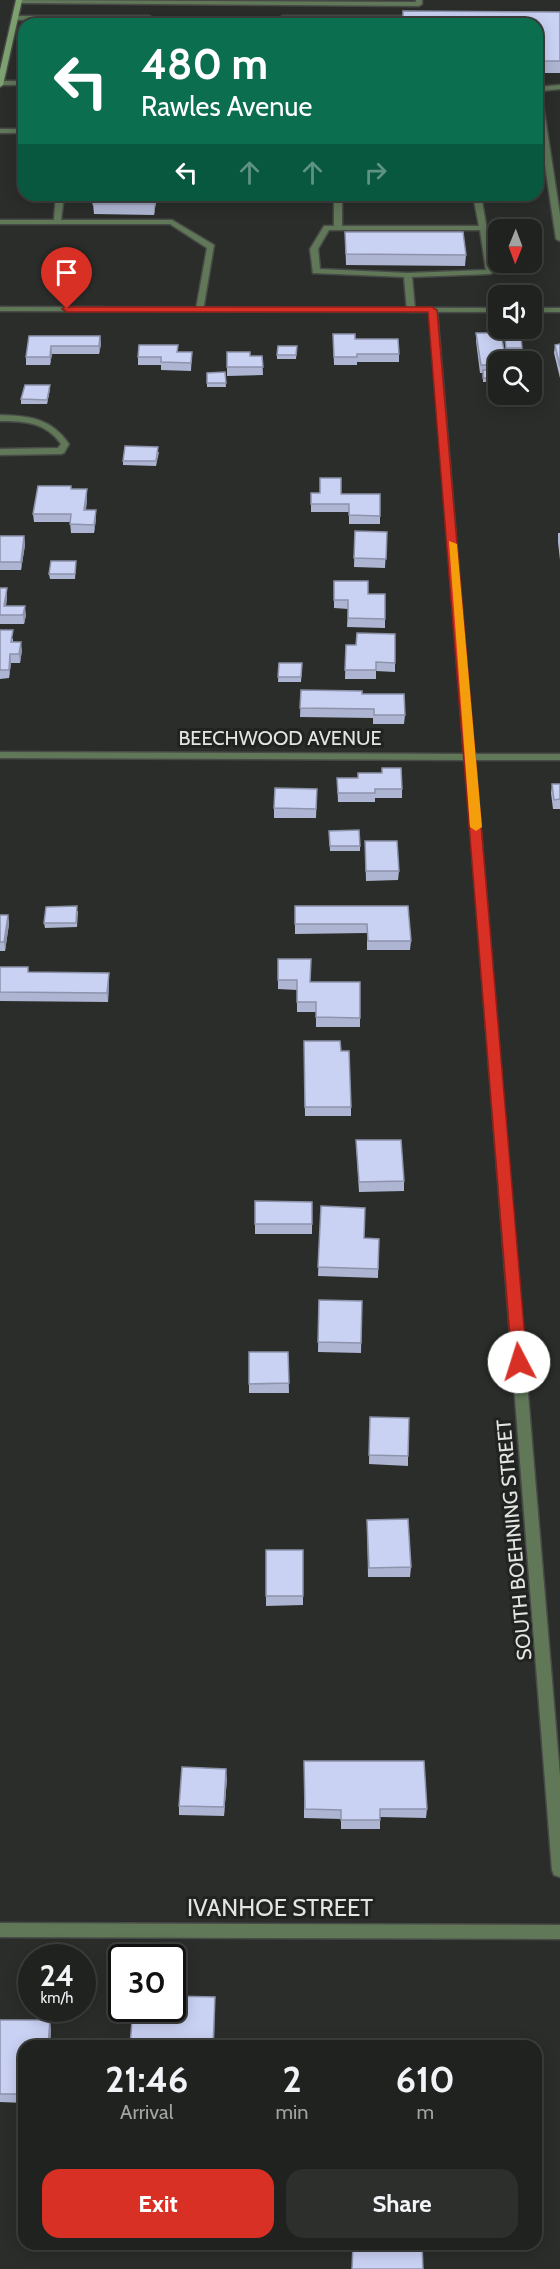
<!DOCTYPE html>
<html lang="en">
<head>
<meta charset="utf-8">
<style>
	body { margin:0; font-family:Cabin,sans-serif; background:#2d2f2c; color:#f1f3f6; height:100vh; display:flex; flex-direction:column; font-size:22px; white-space:nowrap }
	* { box-sizing:border-box; margin:0 }
	p { font-size:20px; color:#a2a4a4 }
	.icon { flex:none; width:33px; height:33px; fill:none; stroke:currentColor; stroke-width:2; stroke-linecap:round; stroke-linejoin:round }
	.map { position:relative; flex:1; overflow:hidden }
	.details { position:absolute; left:18px; top:2040px; width:524px; height:210px; display:flex; flex-direction:column; background:#20221f; border-radius:18px; box-shadow:0 3px 15px #0003,0 0 0 2px #3d3f3d }
	.details>* { flex:none }
	.guide { position:absolute; left:18px; top:18px; width:525px; height:183px; border-radius:18px; box-shadow:0 3px 15px #0003,0 0 0 2px #3d3f3d; background:#0b6e4f; color:#fff; overflow:hidden }
	.needle { width:39px; rotate:181deg }
	.tools { position:absolute; left:488px; top:219px; display:grid; gap:12px }
	.tools a { display:grid; place-items:center; width:54px; height:54px; border-radius:12px; background:#20221f; box-shadow:0 3px 15px #0003,0 0 0 2px #3d3f3d; font-size:30px }
	.speed { position:absolute; left:18px; top:1944px; display:flex; gap:12px; font-size:30px; font-weight:700; text-align:center }
	.speed>* { display:grid; place-content:center; width:78px; height:78px; border-radius:50%; background:#20221f; box-shadow:0 3px 15px #0003,0 0 0 2px #3d3f3d; line-height:1 }
	.speed small { font-size:15px; font-weight:400 }
	.speed .limit { border:3px solid #111; border-radius:9px; background:#fff; color:#111 }
	.pin { position:absolute; display:grid; place-items:center; width:51px; height:51px; color:#fff; margin:-62px -26px; border-radius:50% 50% 50% 0; rotate:-45deg; box-shadow:0 0 6px #0007 }
	.pin .icon { rotate:45deg }
	.me { position:absolute; width:66px; margin:-33px; rotate:355deg; stroke-linejoin:round; filter:drop-shadow(0 0 4px #0008) }
	.turn { display:flex; align-items:center; gap:21px; height:126px; padding:0 24px; font-size:27px }
	.turn .icon { width:78px; height:78px; stroke-width:2.5 }
	.turn b { display:block; font-size:42px; line-height:51px }
	.lanes { display:flex; align-items:center; height:57px; padding:0 24px; background:#0003; justify-content:center; gap:30px; direction:ltr }
	.lanes .off { opacity:.35 }
	.eta { display:flex; justify-content:space-evenly; align-items:center; height:102px; text-align:center }
	.eta b { font-size:36px; font-weight:800; line-height:42px }
	.action { display:flex; gap:12px; margin-top:auto; padding:12px 24px }
	.action a { flex:1; height:69px; border-radius:18px; background:#d93025; color:#fff; font-size:24px; font-weight:800; line-height:69px; text-align:center }
	.action a+a { background:#2d2f2c; color:#f1f3f6 }
	.map>svg:first-child { display:block }
	.lines { fill:none; stroke-linecap:round; stroke-linejoin:round }
	.service-casing { stroke:#484a47; stroke-width:3 }
	.minor-casing { stroke:#484a47; stroke-width:3 }
	.tertiary-casing { stroke:#484a47; stroke-width:3 }
	.secondary-casing { stroke:#484a47; stroke-width:3 }
	.service { fill:#607758; fill-rule:evenodd }
	.minor { fill:#607758; fill-rule:evenodd }
	.tertiary { fill:#607758; fill-rule:evenodd }
	.secondary { fill:#7da270; fill-rule:evenodd }
	.wall { fill:#aeb5d2 }
	.shaded-wall { fill:#8d93ab }
	.building { fill:#cad2f4; stroke:#8d93ab; stroke-width:1.5 }
	.route { fill:#d93025; stroke:#8d1f18; stroke-width:1.5 }
	.slow { fill:#f59e0b }
	.labels { text-anchor:middle; dominant-baseline:central; stroke-width:6; stroke-linejoin:round; paint-order:stroke }
	.street-label { font-size:20px; fill:#e3e5e2; stroke:#20231f }
	.near-street-label { font-size:24px; fill:#e3e5e2; stroke:#20231f }
</style>
</head>
<body>
<div class="map">
<svg width="560" height="2269" viewBox="0 0 560 2269">
	<rect width="100%" height="100%" fill="#2a2d29"/>
	<g class="lines">
		<defs>
			<path id="service" d="M 17,0 L 416,2 L 416,0 L 422,0 L 422,4 L 419,6 L 19,3 Z
				M 149,16 L 151,17 L 151,19 L 15,20 L 12,18 L 15,16 Z
				M 283,16 L 419,16 L 422,18 L 419,20 L 281,19 L 281,17 Z
				M 0,81 L 24,81 L 24,85 L 0,85 Z
				M 560,85 L 560,89 L 541,91 L 560,215 L 560,241 L 556,239 L 537,111 L 537,87 Z
				M 0,129 L 24,129 L 24,133 L 0,133 Z
				M 56,195 L 64,195 L 61,220 L 172,220 L 214,245 L 203,311 L 196,309 L 207,248 L 170,224 L 0,224 L 0,220 L 54,220 Z
				M 334,195 L 342,195 L 342,226 L 479,226 L 473,195 L 481,195 L 494,272 L 490,274 L 412,277 L 415,310 L 411,312 L 407,310 L 404,277 L 313,273 L 310,249 L 324,226 L 334,226 ZM 329,230 L 480,230 L 486,270 L 408,273 L 320,269 L 318,249 Z
				M 0,415 C 30,416 51,418 69,444 L 64,453 L 61,454 L 0,455 L 0,449 L 58,448 L 61,444 C 46,422 24,421 0,421 Z"/>
			<path id="minor" d="M 430,308 L 437,310 L 474,754 L 560,754 L 560,760 L 475,760 L 560,1776 L 560,1877 L 554,1875 L 552,1870 L 465,760 L 0,758 L 0,752 L 464,754 Z
				M 0,1923 L 560,1925 L 560,1939 L 0,1937 Z"/>
			<path id="tertiary" d="M 0,307 L 498,308 L 498,312 L 0,311 Z
				M 531,308 L 560,308 L 560,312 L 531,312 Z"/>
			<path id="secondary" d="M 16,0 L 22,0 L 3,85 L 0,87 L 0,70 Z"/>
		</defs>
		<!-- service casing -->
		<use href="#service" class="service-casing"/>
		<!-- minor casing -->
		<use href="#minor" class="minor-casing"/>
		<!-- tertiary casing -->
		<use href="#tertiary" class="tertiary-casing"/>
		<!-- secondary casing -->
		<use href="#secondary" class="secondary-casing"/>
		<!-- service -->
		<use href="#service" class="service"/>
		<!-- minor -->
		<use href="#minor" class="minor"/>
		<!-- tertiary -->
		<use href="#tertiary" class="tertiary"/>
		<!-- secondary -->
		<use href="#secondary" class="secondary"/>
	</g>
	<!-- wall -->
	<path class="wall" d="M 403,11 L 560,12 L 560,73 L 537,73 L 537,24 L 403,24 Z
		M 95,195 L 157,195 L 154,215 L 94,214 L 93,204 Z
		M 345,232 L 466,255 L 465,266 L 346,265 Z
		M 476,333 L 498,362 L 498,382 L 483,382 L 483,373 L 480,373 L 476,341 Z
		M 333,334 L 355,339 L 399,354 L 399,362 L 357,362 L 357,365 L 334,365 Z
		M 29,336 L 100,336 L 101,344 L 99,354 L 52,354 L 50,365 L 26,365 L 26,357 Z
		M 505,338 L 522,348 L 522,353 L 506,353 Z
		M 560,344 L 560,378 L 554,353 L 555,345 Z
		M 297,346 L 296,359 L 277,359 L 277,355 Z
		M 178,352 L 192,352 L 191,371 L 161,370 L 161,365 L 138,365 L 138,357 Z
		M 227,352 L 250,356 L 262,356 L 263,375 L 227,376 Z
		M 225,372 L 226,387 L 207,387 L 207,373 Z
		M 50,389 L 47,404 L 21,404 L 21,399 Z
		M 159,452 L 156,466 L 123,465 L 123,461 Z
		M 72,489 L 87,489 L 87,498 L 86,510 L 96,510 L 96,519 L 94,533 L 71,533 L 70,522 L 34,522 L 33,514 Z
		M 311,493 L 341,494 L 380,516 L 380,524 L 349,524 L 349,512 L 311,512 Z
		M 355,531 L 387,532 L 385,568 L 354,567 Z
		M 558,533 L 560,533 L 560,560 L 558,542 Z
		M 0,536 L 24,536 L 25,545 L 21,570 L 0,570 Z
		M 76,561 L 75,579 L 50,579 L 49,574 Z
		M 334,581 L 368,594 L 385,594 L 385,628 L 347,627 L 348,609 L 334,608 Z
		M 0,588 L 7,588 L 7,597 L 6,606 L 26,615 L 24,624 L 0,624 Z
		M 0,630 L 13,639 L 13,642 L 22,650 L 20,663 L 11,663 L 9,678 L 0,679 Z
		M 395,634 L 395,672 L 376,671 L 376,679 L 345,679 L 346,645 L 356,645 Z
		M 279,663 L 302,663 L 301,682 L 278,682 Z
		M 301,690 L 362,694 L 405,715 L 404,724 L 373,724 L 373,718 L 300,717 Z
		M 382,768 L 402,789 L 402,798 L 375,798 L 375,802 L 338,802 L 337,778 L 358,778 L 382,773 Z
		M 552,784 L 560,784 L 560,809 L 553,809 L 551,793 Z
		M 317,789 L 316,818 L 274,818 L 274,808 Z
		M 329,831 L 360,846 L 360,851 L 330,851 Z
		M 365,841 L 399,871 L 398,880 L 366,881 Z
		M 295,906 L 408,906 L 411,941 L 410,950 L 367,950 L 367,933 L 295,934 Z
		M 78,911 L 77,927 L 45,928 L 44,923 Z
		M 0,915 L 8,915 L 9,924 L 5,951 L 0,951 Z
		M 278,959 L 310,982 L 360,982 L 360,1027 L 316,1027 L 316,1012 L 297,1012 L 297,990 L 278,989 Z
		M 0,967 L 29,972 L 109,973 L 109,982 L 108,1002 L 0,1001 Z
		M 304,1041 L 341,1051 L 351,1107 L 351,1116 L 305,1116 Z
		M 356,1140 L 404,1181 L 404,1191 L 359,1192 Z
		M 255,1201 L 312,1202 L 312,1234 L 255,1234 Z
		M 321,1206 L 364,1238 L 379,1239 L 378,1278 L 318,1276 Z
		M 319,1300 L 362,1301 L 361,1353 L 318,1352 Z
		M 249,1352 L 288,1352 L 289,1393 L 249,1393 Z
		M 370,1417 L 408,1456 L 408,1466 L 369,1464 Z
		M 367,1520 L 411,1567 L 410,1577 L 368,1577 Z
		M 266,1550 L 303,1550 L 303,1605 L 266,1606 Z
		M 304,1761 L 427,1809 L 426,1818 L 380,1817 L 380,1829 L 341,1829 L 341,1819 L 304,1818 Z
		M 227,1778 L 224,1816 L 179,1815 L 179,1806 Z
		M 0,2020 L 51,2028 L 50,2046 L 24,2046 L 24,2103 L 0,2102 Z"/>
	<!-- shaded-wall -->
	<path class="shaded-wall" d="M 155,195 L 157,195 L 154,215 L 154,204 Z
		M 100,336 L 101,344 L 99,354 L 99,346 Z
		M 51,346 L 52,354 L 50,365 L 50,357 Z
		M 50,385 L 50,389 L 47,404 L 47,400 Z
		M 87,489 L 87,498 L 85,519 L 84,510 Z
		M 96,510 L 96,519 L 94,533 L 94,525 Z
		M 24,536 L 25,545 L 21,570 L 21,562 Z
		M 7,588 L 7,597 L 5,614 L 4,606 Z
		M 25,606 L 26,615 L 24,624 L 23,615 Z
		M 21,642 L 22,650 L 20,663 L 19,654 Z
		M 10,654 L 11,663 L 9,678 L 9,670 Z
		M 8,915 L 9,924 L 5,951 L 4,942 Z
		M 109,973 L 109,982 L 108,1002 L 107,993 Z
		M 226,1769 L 227,1778 L 224,1816 L 224,1807 Z
		M 215,1997 L 214,2046 L 213,2046 Z
		M 50,2020 L 51,2028 L 50,2046 L 48,2046 Z"/>
	<!-- building -->
	<path class="building" d="M 403,11 L 560,12 L 560,61 L 537,61 L 537,24 L 412,24 L 412,20 L 403,20 Z
		M 133,18 L 298,18 L 298,24 L 132,24 Z
		M 95,195 L 155,195 L 154,204 L 93,204 Z
		M 345,232 L 463,232 L 466,255 L 346,254 Z
		M 476,333 L 501,333 L 506,362 L 498,362 L 498,365 L 481,365 Z
		M 333,334 L 355,334 L 355,339 L 398,339 L 399,354 L 357,354 L 357,357 L 334,357 Z
		M 29,336 L 100,336 L 99,346 L 51,346 L 50,357 L 26,357 Z
		M 505,338 L 521,338 L 522,348 L 506,348 Z
		M 560,344 L 560,367 L 555,345 Z
		M 139,345 L 178,345 L 177,352 L 192,352 L 191,363 L 161,362 L 161,357 L 138,357 Z
		M 278,346 L 297,346 L 296,355 L 277,355 Z
		M 227,352 L 250,352 L 250,356 L 262,356 L 263,367 L 227,367 Z
		M 483,370 L 498,370 L 498,378 L 483,378 Z
		M 225,372 L 226,383 L 207,383 L 207,373 Z
		M 25,385 L 50,385 L 47,400 L 21,399 Z
		M 125,446 L 158,447 L 156,461 L 123,461 Z
		M 320,478 L 341,478 L 341,494 L 380,494 L 380,516 L 349,515 L 349,504 L 311,504 L 311,493 L 320,493 Z
		M 38,486 L 71,486 L 71,489 L 87,489 L 84,510 L 96,510 L 94,525 L 70,524 L 71,514 L 33,514 Z
		M 355,531 L 387,532 L 386,559 L 354,558 Z
		M 0,536 L 24,536 L 21,562 L 0,562 Z
		M 51,561 L 76,561 L 75,574 L 49,574 Z
		M 334,581 L 368,581 L 368,594 L 385,594 L 385,619 L 348,618 L 348,600 L 334,600 Z
		M 0,588 L 7,588 L 4,606 L 25,606 L 23,615 L 0,615 Z
		M 0,630 L 13,630 L 11,642 L 21,642 L 19,654 L 10,654 L 9,670 L 0,670 Z
		M 357,633 L 395,634 L 395,663 L 376,662 L 376,670 L 345,670 L 346,645 L 356,645 Z
		M 279,663 L 302,663 L 301,677 L 278,677 Z
		M 301,690 L 362,691 L 362,694 L 404,694 L 405,715 L 374,715 L 374,709 L 300,708 Z
		M 382,768 L 401,768 L 402,789 L 375,789 L 375,793 L 338,793 L 337,778 L 358,778 L 358,773 L 382,773 Z
		M 552,784 L 560,784 L 560,799 L 554,800 Z
		M 275,788 L 317,789 L 316,809 L 274,808 Z
		M 359,830 L 360,846 L 330,846 L 329,831 Z
		M 365,841 L 397,841 L 399,871 L 366,871 Z
		M 77,906 L 76,923 L 44,923 L 46,907 Z
		M 295,906 L 408,906 L 411,941 L 368,941 L 367,924 L 295,924 Z
		M 0,915 L 8,915 L 4,942 L 0,942 Z
		M 278,959 L 311,959 L 310,982 L 360,982 L 360,1018 L 316,1017 L 316,1002 L 297,1002 L 297,980 L 278,980 Z
		M 0,967 L 28,967 L 28,972 L 109,973 L 107,993 L 0,992 Z
		M 304,1041 L 340,1041 L 341,1051 L 349,1051 L 351,1107 L 305,1107 Z
		M 356,1140 L 401,1140 L 404,1181 L 359,1182 Z
		M 255,1201 L 312,1202 L 312,1224 L 255,1224 Z
		M 321,1206 L 365,1208 L 364,1238 L 379,1239 L 378,1269 L 318,1267 Z
		M 319,1300 L 362,1301 L 361,1343 L 318,1342 Z
		M 249,1352 L 288,1352 L 289,1383 L 249,1384 Z
		M 370,1417 L 409,1418 L 408,1456 L 369,1455 Z
		M 408,1519 L 411,1567 L 369,1568 L 367,1520 Z
		M 266,1550 L 303,1550 L 303,1596 L 266,1596 Z
		M 304,1761 L 424,1761 L 427,1809 L 380,1809 L 380,1820 L 341,1820 L 341,1810 L 305,1809 Z
		M 182,1767 L 226,1769 L 224,1807 L 179,1806 Z
		M 172,1996 L 215,1997 L 213,2046 L 130,2046 L 133,2008 L 172,2008 Z
		M 0,2020 L 50,2020 L 48,2046 L 24,2046 L 24,2094 L 0,2094 Z
		M 353,2244 L 422,2244 L 423,2269 L 352,2269 Z"/>
	<!-- route -->
	<path class="route" d="M 64,307 L 432,307 L 437,310 L 527,1362 L 524,1366 L 514,1366 L 512,1362 L 428,312 L 67,312 L 62,309 Z"/>
	<!-- slow -->
	<path class="slow" d="M 449,541 L 457,544 L 482,827 L 476,831 L 470,827 Z"/>
	<g class="labels">
		<!-- street labels -->
		<g class="street-label">
			<text x="280" y="738">BEECHWOOD AVENUE</text>
			<text transform="translate(514 1540) rotate(-95)">SOUTH BOEHNING STREET</text>
		</g>
		<!-- near-street labels -->
		<g class="near-street-label">
			<text x="280" y="1907">IVANHOE STREET</text>
		</g>
	</g>
</svg>
<div class="tools">
<a><svg class="needle" viewBox="-14 -14 28 28"><path d="M0-13l5 13h-10z" fill="#e53935"/><path d="M0 13l5-13h-10z" fill="#a2a4a4"/></svg></a>
<a><svg class="icon" aria-label="sound" viewBox="0 0 24 24"><path d="M4 9h4l5-4v14l-5-4H4zM17 9q2 3 0 6"/></svg></a>
<a><svg class="icon" aria-label="search" viewBox="0 0 24 24"><circle cx="10" cy="10" r="6"/><path d="M15 15l6 6"/></svg></a>
</div>
<div class="speed"><div>24<small>km/h</small></div><div class="limit">30</div></div>
<div class="pin" style="left:67px;top:309px;background:#d93025"><svg class="icon" aria-label="arrive" viewBox="0 0 24 24"><path d="M6 21V4h12l-3 4 3 4H6"/></svg></div>
<svg class="me" style="left:519px;top:1362px" viewBox="-20 -20 40 40"><circle r="19" fill="#fff"/><path d="M0-13L10 11 0 6-10 11z" fill="#d93025"/></svg>
<div class="guide">
<div class="turn"><svg class="icon" aria-label="left" viewBox="0 0 24 24"><path d="M17 20v-9H6M10 6l-5 5 5 5"/></svg><div><b>480 m</b>Rawles Avenue</div></div>
<div class="lanes"><svg class="icon" aria-label="left" viewBox="0 0 24 24"><path d="M17 20v-9H6M10 6l-5 5 5 5"/></svg><svg class="icon off" aria-label="ahead" viewBox="0 0 24 24"><path d="M12 20V5M6 11l6-6 6 6"/></svg><svg class="icon off" aria-label="ahead" viewBox="0 0 24 24"><path d="M12 20V5M6 11l6-6 6 6"/></svg><svg class="icon off" aria-label="right" viewBox="0 0 24 24"><path d="M7 20v-9h11M14 6l5 5-5 5"/></svg></div>
</div>
<section class="details">
<div class="eta">
<div><b>21:46</b><p>Arrival</p></div>
<div><b>2</b><p>min</p></div>
<div><b>610</b><p>m</p></div>
</div>
<div class="action"><a>Exit</a><a>Share</a></div>
</section>
</div>
</body>
</html>
